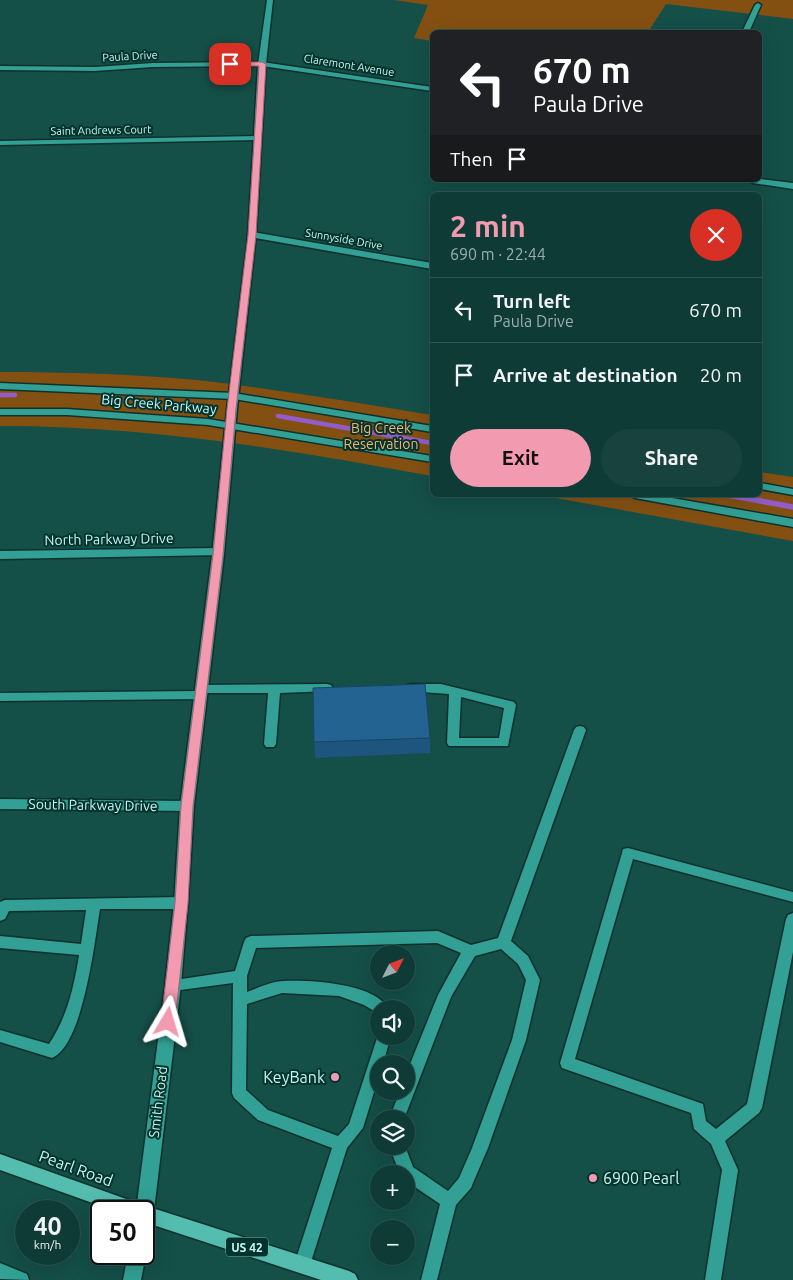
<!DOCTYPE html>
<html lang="en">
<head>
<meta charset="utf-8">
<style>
	body { margin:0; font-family:Ubuntu,sans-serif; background:#18423e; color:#f1f3f6; height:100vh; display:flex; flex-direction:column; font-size:19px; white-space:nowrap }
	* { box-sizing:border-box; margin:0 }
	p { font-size:16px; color:#9badad }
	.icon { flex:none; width:28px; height:28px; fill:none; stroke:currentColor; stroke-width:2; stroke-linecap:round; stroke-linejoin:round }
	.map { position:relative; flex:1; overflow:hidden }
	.sheet { position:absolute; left:430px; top:192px; width:332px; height:305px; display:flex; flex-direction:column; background:#0f3b36; border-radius:8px; box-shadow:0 5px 20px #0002,0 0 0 1px #2f5551 }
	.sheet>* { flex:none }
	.hud { position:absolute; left:430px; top:30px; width:332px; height:152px; border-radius:8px; box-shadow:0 5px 20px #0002,0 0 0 1px #2f5551; background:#202124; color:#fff; overflow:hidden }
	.needle { width:32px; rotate:48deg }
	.buttons { position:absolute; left:370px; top:945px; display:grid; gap:10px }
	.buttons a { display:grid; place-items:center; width:45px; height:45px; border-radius:50%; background:#0f3b36; box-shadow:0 5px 20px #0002,0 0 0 1px #2f5551; font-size:25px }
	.speed { position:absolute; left:15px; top:1200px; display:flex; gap:10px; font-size:25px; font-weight:700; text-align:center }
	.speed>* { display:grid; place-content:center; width:65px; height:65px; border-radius:50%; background:#0f3b36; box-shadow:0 5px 20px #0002,0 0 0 1px #2f5551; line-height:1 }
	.speed small { font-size:12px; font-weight:400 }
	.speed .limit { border:2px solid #111; border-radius:8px; background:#fff; color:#111 }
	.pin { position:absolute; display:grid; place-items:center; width:42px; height:42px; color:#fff; margin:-21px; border-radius:10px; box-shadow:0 2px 8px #0006 }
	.me { position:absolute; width:55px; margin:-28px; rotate:7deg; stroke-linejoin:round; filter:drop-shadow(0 0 4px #0008) }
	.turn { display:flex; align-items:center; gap:18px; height:105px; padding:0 20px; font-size:22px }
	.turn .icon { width:65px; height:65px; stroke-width:2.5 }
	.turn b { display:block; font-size:35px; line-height:42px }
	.then { display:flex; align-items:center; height:48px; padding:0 20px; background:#0003; gap:10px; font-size:19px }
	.round { display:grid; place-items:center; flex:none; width:52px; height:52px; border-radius:26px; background:#18423e }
	.summary { display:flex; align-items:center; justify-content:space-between; height:85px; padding:0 20px }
	h1 { font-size:30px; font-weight:700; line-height:38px; color:#f29aaf }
	.cta { display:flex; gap:10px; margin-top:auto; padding:10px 20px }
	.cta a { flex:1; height:58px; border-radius:30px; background:#f29aaf; color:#111; font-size:20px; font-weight:700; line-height:58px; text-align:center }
	.cta a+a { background:#18423e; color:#f1f3f6 }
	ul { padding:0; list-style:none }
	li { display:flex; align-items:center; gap:15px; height:65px; padding:0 20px; border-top:1px solid #2f5551 }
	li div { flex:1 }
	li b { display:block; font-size:19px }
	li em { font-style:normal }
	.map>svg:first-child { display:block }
	.green { fill:#845012 }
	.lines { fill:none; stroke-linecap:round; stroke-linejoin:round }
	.stream-far1 { stroke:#925dca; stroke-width:4.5 }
	.stream { stroke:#925dca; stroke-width:5.5 }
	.service-casing { stroke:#0f312d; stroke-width:3 }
	.minor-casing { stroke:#0f312d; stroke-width:3 }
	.tertiary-casing { stroke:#0f312d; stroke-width:3 }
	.secondary-casing { stroke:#0f312d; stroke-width:3 }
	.primary-casing { stroke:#0f312d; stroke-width:3 }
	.service { fill:#32a094; fill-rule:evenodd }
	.minor { fill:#32a094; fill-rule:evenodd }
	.tertiary { fill:#32a094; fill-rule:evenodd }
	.secondary { fill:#32a094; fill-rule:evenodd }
	.primary { fill:#54bdb0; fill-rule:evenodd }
	.wall { fill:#1d557e }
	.building { fill:#226392; stroke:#184566 }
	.route { fill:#f29aaf; stroke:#9d6472 }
	.poi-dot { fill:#f29aaf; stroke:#02332e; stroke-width:2 }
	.labels { text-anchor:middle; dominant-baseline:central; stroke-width:4; stroke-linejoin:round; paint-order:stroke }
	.far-street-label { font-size:11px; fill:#c7f7ef; stroke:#02332e }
	.shield { fill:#02332e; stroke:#8cbcb5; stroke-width:1 }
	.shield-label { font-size:12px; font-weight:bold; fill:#c7f7ef }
	.street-label { font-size:14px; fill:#c7f7ef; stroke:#02332e }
	.park-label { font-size:14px; fill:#f9b36f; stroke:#02332e }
	.near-poi-label { font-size:16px; fill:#c7f7ef; stroke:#02332e; text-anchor:end }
	.near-street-label { font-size:16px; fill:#c7f7ef; stroke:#02332e }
</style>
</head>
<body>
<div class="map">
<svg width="793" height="1280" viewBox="0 0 793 1280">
	<rect width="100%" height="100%" fill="#144f48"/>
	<!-- green -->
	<path class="green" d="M 394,0 L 793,0 L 793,19 L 666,4 L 648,32 L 432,32 L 432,41 L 414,38 L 428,5 Z
		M 0,372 C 66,372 131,374 197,380 C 276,389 354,402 432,415 L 432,476 C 287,449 148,426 0,426 Z
		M 760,472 L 793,477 L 793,541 L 539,495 L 760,495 Z"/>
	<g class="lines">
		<!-- stream-far1 -->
		<path class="stream-far1" d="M 0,395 L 15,395
			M 278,416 L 432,443"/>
		<!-- stream -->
		<path class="stream" d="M 728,495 L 793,507"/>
		<defs>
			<path id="service" d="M 327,684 L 331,685 L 333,688 L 331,691 L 280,693 L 276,744 L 274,747 L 266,747 L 264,744 L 268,693 L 206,693 L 205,698 L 201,699 L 0,701 L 0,693 L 196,691 L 197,686 L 201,685 Z
				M 411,684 L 441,684 L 514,702 L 516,705 L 508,746 L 449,746 L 447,743 L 449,694 L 407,691 L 405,688 L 407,685 ZM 461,697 L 504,708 L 499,738 L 459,738 Z
				M 580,726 L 584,727 L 586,730 L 511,941 L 528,956 L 540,980 L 526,1040 L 488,1148 L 473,1183 L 471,1188 L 456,1205 L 437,1280 L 421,1280 L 440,1204 L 406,1181 L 406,1174 L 400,1174 L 389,1146 L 405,1146 L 413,1167 L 448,1191 L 459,1178 L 472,1148 L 512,1040 L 526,980 L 518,964 L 501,949 L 475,956 L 451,997 L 404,1119 L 389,1119 L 400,1091 L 406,1091 L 406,1074 L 438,995 L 461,953 L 437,943 L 256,948 L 247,976 L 247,992 C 258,988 272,981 284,981 C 309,980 376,983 388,1009 L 379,1009 L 379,1014 L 364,1005 L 339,996 L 282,993 L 247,1004 L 246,1090 L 268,1110 L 338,1136 L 349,1124 L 379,1032 L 379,1036 L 391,1036 L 383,1064 L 379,1064 L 379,1076 L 363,1128 L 347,1148 L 310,1265 L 308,1271 L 302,1273 L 296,1271 L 294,1265 L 332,1148 L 258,1120 L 234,1098 L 232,1093 L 233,983 L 173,991 L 168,989 L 166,985 L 168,981 L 235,971 L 244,942 L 246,938 L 251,936 L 438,931 L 471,945 L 498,938 L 574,730 L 576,727 Z
				M 628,848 L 793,892 L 793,902 L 633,859 L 575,1059 L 703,1104 L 706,1121 L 716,1129 L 747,1104 L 786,919 L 788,915 L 793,913 L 793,952 L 762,1108 L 759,1113 L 725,1141 L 738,1170 L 721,1280 L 705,1280 L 722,1170 L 711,1144 L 694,1129 L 691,1113 L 562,1068 L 560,1063 L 622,853 L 623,849 Z
				M 181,897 L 186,899 L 188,903 L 186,907 L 181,909 L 100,909 C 95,940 83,1046 52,1058 L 0,1042 L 0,1030 L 49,1044 C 67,1017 74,987 79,955 L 0,948 L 0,936 L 81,944 L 86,910 L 9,911 L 5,919 L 0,921 L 0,902 L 5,900 Z
				M 0,1263 L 27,1274 L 29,1280 L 0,1279 Z"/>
			<path id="minor" d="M 758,3 L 761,5 L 749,32 L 742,32 L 755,5 Z
				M 262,62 L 432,87 L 432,91 L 262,66 L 153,67 L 95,71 L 0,70 L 0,66 L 95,67 L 153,63 Z
				M 261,136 L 261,140 L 258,140 L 0,145 L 0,141 Z
				M 760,179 L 793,183 L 793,189 L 753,183 L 749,180 Z
				M 252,232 L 432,263 L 432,269 L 249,237 L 248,235 Z
				M 218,548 L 224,552 L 222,555 L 0,559 L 0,551 Z
				M 0,799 L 187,801 L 192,802 L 194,806 L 192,810 L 187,811 L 0,809 Z"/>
			<path id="tertiary" d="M 0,383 L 234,393 L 432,426 L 432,432 L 234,399 L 0,389 Z
				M 0,409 L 67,409 L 208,419 L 432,456 L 432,462 L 208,425 L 67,415 L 0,415 Z
				M 760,483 L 793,489 L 793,495 L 760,489 Z
				M 629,495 L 655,495 L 793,519 L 793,527 L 635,498 Z"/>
			<path id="secondary" d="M 267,0 L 273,0 L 266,64 L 256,235 L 237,409 L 224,555 L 194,806 L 188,903 L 181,985 L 153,1219 L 150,1225 L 144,1228 L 144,1211 L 136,1211 L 165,985 L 174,903 L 180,806 L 212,555 L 227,409 L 248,235 L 258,64 Z
				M 144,1249 L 146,1254 L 141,1280 L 123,1280 L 128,1254 L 144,1254 Z"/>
			<path id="primary" d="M 0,1154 L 143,1205 L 349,1271 L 355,1274 L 358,1280 L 321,1280 L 144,1222 L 144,1211 L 115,1211 L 0,1170 Z"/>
		</defs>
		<!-- service casing -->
		<use href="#service" class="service-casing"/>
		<!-- minor casing -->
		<use href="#minor" class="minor-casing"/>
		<!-- tertiary casing -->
		<use href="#tertiary" class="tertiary-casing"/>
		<!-- secondary casing -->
		<use href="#secondary" class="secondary-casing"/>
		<!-- primary casing -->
		<use href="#primary" class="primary-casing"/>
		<!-- service -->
		<use href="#service" class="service"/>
		<!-- minor -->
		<use href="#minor" class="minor"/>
		<!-- tertiary -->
		<use href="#tertiary" class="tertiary"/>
		<!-- secondary -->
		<use href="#secondary" class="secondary"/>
		<!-- primary -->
		<use href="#primary" class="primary"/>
	</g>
	<!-- wall -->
	<path class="wall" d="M 430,738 L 430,753 L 315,758 L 314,742 Z"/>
	<!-- building -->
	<path class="building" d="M 425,684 L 430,738 L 314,742 L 313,688 Z"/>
	<!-- route -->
	<path class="route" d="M 262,62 L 266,64 L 256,235 L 236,409 L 223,555 L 193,806 L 188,903 L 175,1022 L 173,1026 L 168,1028 L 163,1026 L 161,1022 L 175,903 L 181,806 L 213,555 L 227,409 L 248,235 L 259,66 L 230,66 L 226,64 L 230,62 Z"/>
	<!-- markers -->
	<g class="poi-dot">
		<circle cx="335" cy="1077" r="5"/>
		<circle cx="593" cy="1178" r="5"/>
	</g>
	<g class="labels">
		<!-- far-street labels -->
		<g class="far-street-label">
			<text transform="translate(130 56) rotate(-3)">Paula Drive</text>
			<text transform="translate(349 65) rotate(9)">Claremont Avenue</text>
			<text transform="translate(101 130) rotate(-1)">Saint Andrews Court</text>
			<text transform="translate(344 239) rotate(10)">Sunnyside Drive</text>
		</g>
		<!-- shield labels -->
		<rect class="shield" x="226" y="1237.5" width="42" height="19" rx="4"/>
		<g class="shield-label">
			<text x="247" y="1247">US 42</text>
		</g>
		<!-- street labels -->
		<g class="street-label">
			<text transform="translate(159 404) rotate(5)">Big Creek Parkway</text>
			<text transform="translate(109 539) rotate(-1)">North Parkway Drive</text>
			<text transform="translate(93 805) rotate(1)">South Parkway Drive</text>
			<text transform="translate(158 1102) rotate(-83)">Smith Road</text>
		</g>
		<!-- park labels -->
		<g class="park-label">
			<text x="381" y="428">Big Creek<tspan x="381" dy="16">Reservation</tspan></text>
		</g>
		<!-- near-poi labels -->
		<g class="near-poi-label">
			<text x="325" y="1077">KeyBank</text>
			<text x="603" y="1178" text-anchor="start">6900 Pearl</text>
		</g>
		<!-- near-street labels -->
		<g class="near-street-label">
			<text transform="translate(76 1168) rotate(20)">Pearl Road</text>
		</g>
	</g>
</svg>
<div class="buttons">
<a><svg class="needle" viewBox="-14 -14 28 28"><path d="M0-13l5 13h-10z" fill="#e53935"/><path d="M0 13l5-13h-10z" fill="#9badad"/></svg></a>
<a><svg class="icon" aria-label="sound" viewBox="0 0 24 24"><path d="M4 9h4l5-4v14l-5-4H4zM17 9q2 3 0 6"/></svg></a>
<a><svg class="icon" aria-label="search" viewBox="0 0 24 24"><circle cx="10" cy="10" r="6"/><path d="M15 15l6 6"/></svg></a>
<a><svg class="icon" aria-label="layers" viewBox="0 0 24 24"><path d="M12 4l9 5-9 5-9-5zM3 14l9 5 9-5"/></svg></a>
<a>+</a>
<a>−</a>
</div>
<div class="speed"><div>40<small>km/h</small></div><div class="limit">50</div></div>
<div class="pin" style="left:230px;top:64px;background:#d93025"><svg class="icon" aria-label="arrive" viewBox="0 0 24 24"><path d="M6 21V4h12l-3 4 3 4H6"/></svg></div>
<svg class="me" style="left:168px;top:1022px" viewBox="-20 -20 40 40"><path d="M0-17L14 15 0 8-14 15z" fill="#f29aaf" stroke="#fff" stroke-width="4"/></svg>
<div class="hud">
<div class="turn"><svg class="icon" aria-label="left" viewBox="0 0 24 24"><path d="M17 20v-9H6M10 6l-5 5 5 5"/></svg><div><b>670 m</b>Paula Drive</div></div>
<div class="then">Then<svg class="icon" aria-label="arrive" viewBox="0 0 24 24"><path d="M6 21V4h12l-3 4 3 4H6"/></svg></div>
</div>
<section class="sheet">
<div class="summary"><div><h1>2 min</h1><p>690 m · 22:44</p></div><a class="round" style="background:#d93025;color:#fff"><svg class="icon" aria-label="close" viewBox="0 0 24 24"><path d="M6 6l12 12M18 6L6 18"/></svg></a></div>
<ul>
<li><svg class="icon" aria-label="left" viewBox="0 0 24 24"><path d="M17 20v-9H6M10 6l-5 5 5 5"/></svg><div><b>Turn left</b><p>Paula Drive</p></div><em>670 m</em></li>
<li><svg class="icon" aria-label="arrive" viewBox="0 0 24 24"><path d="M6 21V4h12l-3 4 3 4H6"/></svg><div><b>Arrive at destination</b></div><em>20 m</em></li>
</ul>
<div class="cta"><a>Exit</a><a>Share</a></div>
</section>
</div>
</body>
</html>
